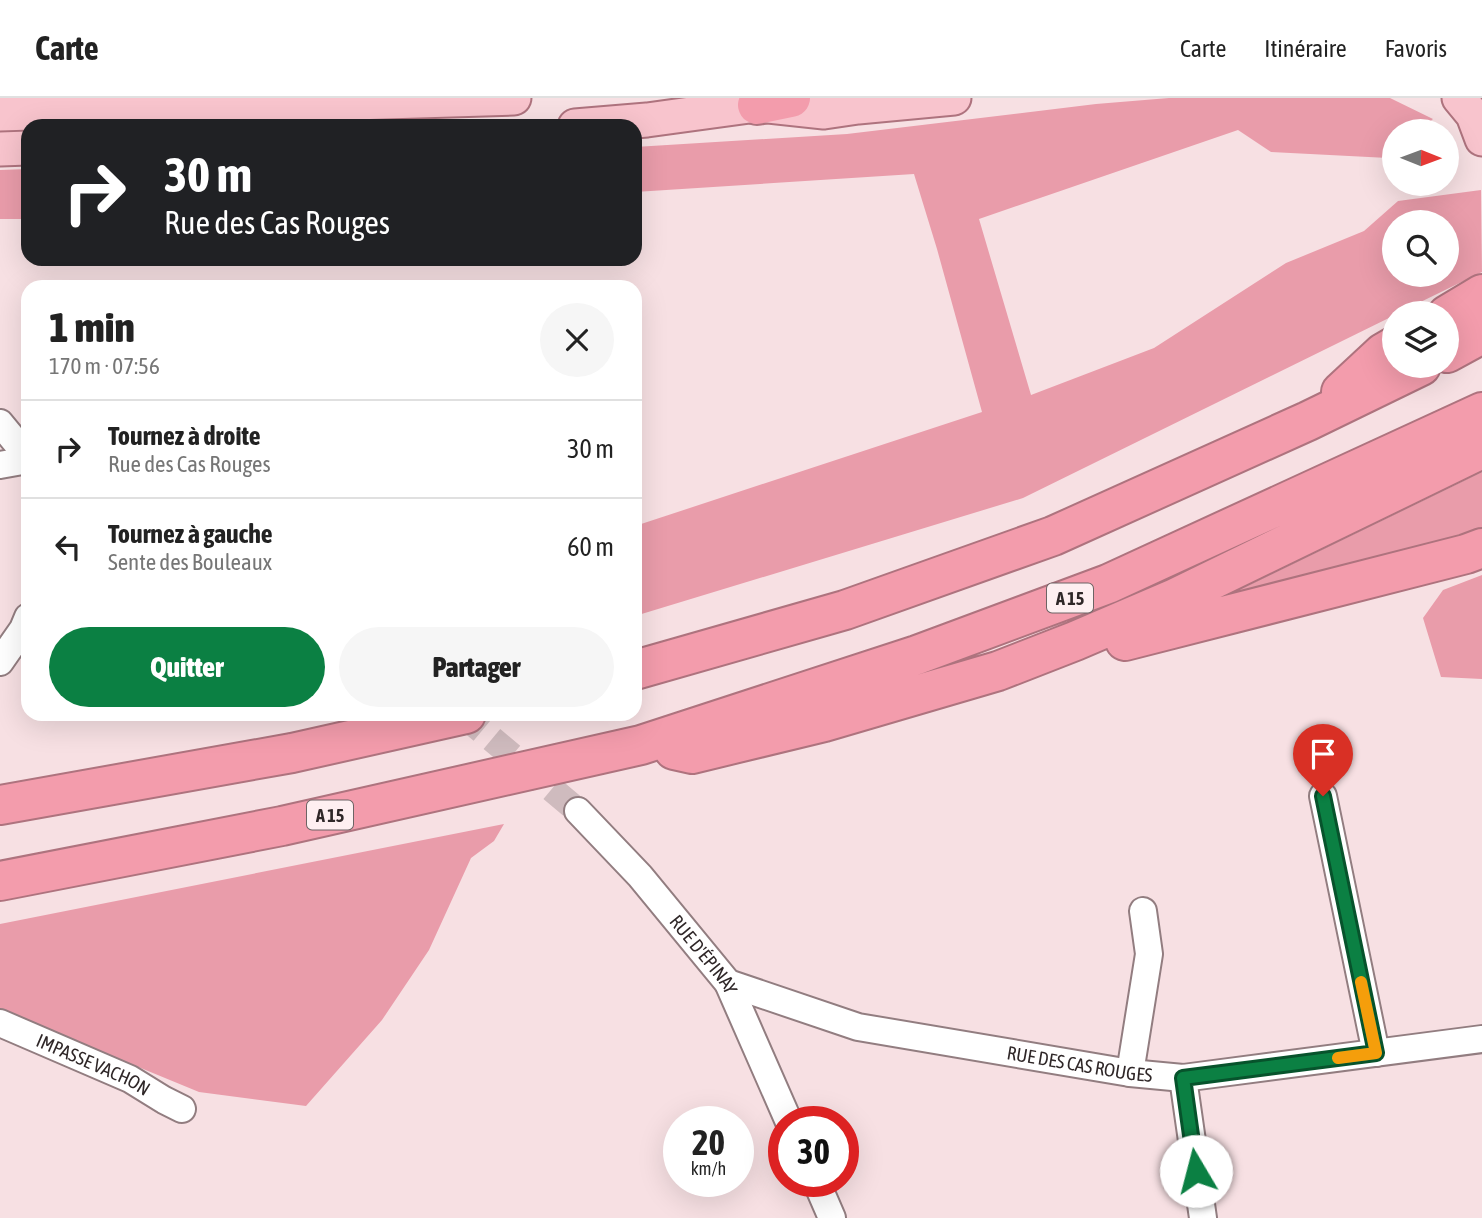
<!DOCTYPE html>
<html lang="fr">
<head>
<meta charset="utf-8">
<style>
	body { margin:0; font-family:"Asap Condensed",sans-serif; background:#f6f6f6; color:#222; height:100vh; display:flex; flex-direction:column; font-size:26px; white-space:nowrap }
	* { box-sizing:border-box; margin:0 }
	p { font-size:23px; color:#767676 }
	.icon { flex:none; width:38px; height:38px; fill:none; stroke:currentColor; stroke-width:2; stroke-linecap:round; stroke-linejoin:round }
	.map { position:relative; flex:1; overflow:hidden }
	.details { position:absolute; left:21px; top:182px; width:621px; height:441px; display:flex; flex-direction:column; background:#fff; border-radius:21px; box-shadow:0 7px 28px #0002 }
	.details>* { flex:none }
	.guide { position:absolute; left:21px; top:21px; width:621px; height:147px; border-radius:21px; box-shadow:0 7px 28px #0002; background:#202124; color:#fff; overflow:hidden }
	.needle { width:46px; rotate:91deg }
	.tools { position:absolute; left:1382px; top:21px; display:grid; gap:14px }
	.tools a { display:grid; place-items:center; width:77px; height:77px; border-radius:50%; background:#fff; box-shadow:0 7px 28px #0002; font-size:35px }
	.speed { position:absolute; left:663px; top:1008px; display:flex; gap:14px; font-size:35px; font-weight:700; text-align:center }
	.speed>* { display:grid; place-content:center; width:91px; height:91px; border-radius:50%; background:#fff; box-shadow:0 7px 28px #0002; line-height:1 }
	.speed small { font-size:18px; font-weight:400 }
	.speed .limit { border:10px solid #d22; background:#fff; color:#111 }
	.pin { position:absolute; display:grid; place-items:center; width:60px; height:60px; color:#fff; margin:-72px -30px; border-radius:50% 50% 50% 0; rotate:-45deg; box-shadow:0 0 7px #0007 }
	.pin .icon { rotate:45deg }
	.me { position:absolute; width:77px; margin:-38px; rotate:352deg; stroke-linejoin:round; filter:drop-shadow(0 0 5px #0008) }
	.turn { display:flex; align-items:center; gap:24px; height:147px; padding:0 28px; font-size:32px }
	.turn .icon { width:91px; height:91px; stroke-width:2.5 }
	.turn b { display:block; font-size:49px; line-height:60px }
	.round { display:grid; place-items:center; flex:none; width:74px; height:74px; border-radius:37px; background:#f6f6f6 }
	.head { display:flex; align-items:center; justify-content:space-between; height:119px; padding:0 28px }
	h1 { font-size:42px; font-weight:800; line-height:52px }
	.cta { display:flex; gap:14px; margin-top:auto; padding:14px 28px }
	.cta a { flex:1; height:80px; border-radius:42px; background:#0b8043; color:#fff; font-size:28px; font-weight:800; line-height:80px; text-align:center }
	.cta a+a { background:#f6f6f6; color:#222 }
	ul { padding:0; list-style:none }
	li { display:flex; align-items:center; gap:21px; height:98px; padding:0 28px; border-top:2px solid #e0e0e0 }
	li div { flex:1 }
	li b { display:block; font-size:26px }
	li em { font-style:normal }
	header { display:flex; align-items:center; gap:42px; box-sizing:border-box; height:98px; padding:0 35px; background:#fff; border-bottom:2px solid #e0e0e0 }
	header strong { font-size:33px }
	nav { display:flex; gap:38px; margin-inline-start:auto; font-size:24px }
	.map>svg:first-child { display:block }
	.green { fill:#e99caa; fill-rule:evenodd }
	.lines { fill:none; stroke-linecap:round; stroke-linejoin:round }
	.minor-tunnel { stroke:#cfbbbe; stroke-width:26; stroke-dasharray:26 13; stroke-linecap:butt }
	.minor-casing { stroke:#927d80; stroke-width:30 }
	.major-casing { stroke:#ae737e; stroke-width:37 }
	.highway-casing { stroke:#ae737e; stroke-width:42 }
	.minor { stroke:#fff; stroke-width:26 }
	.major { stroke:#f8c4cd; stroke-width:33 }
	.highway { stroke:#f39cac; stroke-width:38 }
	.route-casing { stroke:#07532c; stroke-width:18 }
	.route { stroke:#0b8043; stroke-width:12 }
	.slow { stroke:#f59e0b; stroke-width:12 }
	.labels { text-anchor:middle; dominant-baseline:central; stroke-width:5; stroke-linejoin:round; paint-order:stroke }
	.shield { fill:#feeff1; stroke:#6d6364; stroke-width:2 }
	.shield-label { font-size:18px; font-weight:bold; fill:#2f2728 }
	.street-label { font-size:19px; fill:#2f2728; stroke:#feeff1 }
</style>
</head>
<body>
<header>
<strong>Carte</strong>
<nav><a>Carte</a><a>Itinéraire</a><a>Favoris</a></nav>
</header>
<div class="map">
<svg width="1482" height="1120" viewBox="0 0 1482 1120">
	<rect width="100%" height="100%" fill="#f7e0e3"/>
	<!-- green -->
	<path class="green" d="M 1169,0 L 1390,0 L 1433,21 L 1419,33 L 1395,33 L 1395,54 L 1388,60 L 1271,54 L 1238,32 L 979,121 L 1031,297 L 1154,250 L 1286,165 L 1364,133 L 1398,103 L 1481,92 L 1482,174 L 1398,215 L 1395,215 L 1395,217 L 1023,400 L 635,518 L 635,428 L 982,314 L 937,151 L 914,76 L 635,94 L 635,49 L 847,36 L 1096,6 ZM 1447,124 L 1447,177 L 1395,177 L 1395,124 Z
		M 28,71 L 28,121 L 0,121 L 0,72 Z
		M 1482,374 L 1482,435 L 1224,499 Z
		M 1482,477 L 1482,581 L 1441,579 L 1423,520 L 1443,492 Z
		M 504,726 L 494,743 L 471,760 L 429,852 L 382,922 L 306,1008 L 199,994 L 0,912 L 0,826 Z"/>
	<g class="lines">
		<!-- minor-tunnel -->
		<path class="minor-tunnel" d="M 462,616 L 578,713"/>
		<defs>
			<g id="minor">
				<path d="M 0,325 L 28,359"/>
				<path d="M 0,367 L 28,362"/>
				<path d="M 0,564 L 23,531 L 28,519"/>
				<path d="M 1323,698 L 1376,955"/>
				<path id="s1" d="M 578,713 L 640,778 L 728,885 L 789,1024"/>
				<path id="s2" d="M 728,885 L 858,929 L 1130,975 L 1183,980 L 1482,941"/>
				<path id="s3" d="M 0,925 L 130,981 L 164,1002 L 182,1011"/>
				<path d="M 1130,975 L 1149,856 L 1143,813"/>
				<path d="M 1183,980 L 1203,1120"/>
				<path d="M 816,1083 L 832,1120"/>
			</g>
			<path id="major" d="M 1459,0 L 1473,17 L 1482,41
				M 0,16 L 514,0
				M 575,28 L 647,22 L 757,7 L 824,14 L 858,9 L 954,0
				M 0,51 L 28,50"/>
			<path id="highway" d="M 757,7 L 791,0
				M 1447,217 L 1482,196
				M 1447,255 L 1482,236
				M 1341,294 L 1383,255 L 1395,248
				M 1125,543 L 1466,456 L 1482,450
				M 635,572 L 845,512 L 1053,438 L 1308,323 L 1421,268
				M 674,652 L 692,656 L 824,624 L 998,573 L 1075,543 L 1173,501 L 1482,351
				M 0,707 L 292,655 L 466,616
				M 0,783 L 282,728 L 641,647 L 917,557 L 1108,486 L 1482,314"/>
		</defs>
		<!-- minor casing -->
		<use href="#minor" class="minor-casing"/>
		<!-- major casing -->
		<use href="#major" class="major-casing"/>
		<!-- highway casing -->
		<use href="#highway" class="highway-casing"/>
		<!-- minor -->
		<use href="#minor" class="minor"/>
		<!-- major -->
		<use href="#major" class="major"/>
		<!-- highway -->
		<use href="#highway" class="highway"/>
	</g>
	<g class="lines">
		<defs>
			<path id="route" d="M 1196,1073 L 1183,980 L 1376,955 L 1323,698"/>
		</defs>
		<!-- route casing -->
		<use href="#route" class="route-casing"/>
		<!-- route -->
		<use href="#route" class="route"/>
		<!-- slow -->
		<path class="slow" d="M 1338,960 L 1376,955 L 1361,884"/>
	</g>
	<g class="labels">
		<!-- shield labels -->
		<g class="shield">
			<rect x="1047" y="485.5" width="46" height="29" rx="5"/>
			<rect x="307" y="702.5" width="46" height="29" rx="5"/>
		</g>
		<g class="shield-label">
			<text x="1070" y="500">A 15</text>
			<text x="330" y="717">A 15</text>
		</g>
		<!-- street labels -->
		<g class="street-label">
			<text stroke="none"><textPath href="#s1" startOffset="191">RUE D'ÉPINAY</textPath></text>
			<text stroke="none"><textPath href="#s2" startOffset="362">RUE DES CAS ROUGES</textPath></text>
			<text stroke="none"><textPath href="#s3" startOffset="102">IMPASSE VACHON</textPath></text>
		</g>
	</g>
</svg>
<div class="tools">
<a><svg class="needle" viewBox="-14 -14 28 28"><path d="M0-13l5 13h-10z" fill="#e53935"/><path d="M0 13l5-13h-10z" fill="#767676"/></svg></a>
<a><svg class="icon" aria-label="search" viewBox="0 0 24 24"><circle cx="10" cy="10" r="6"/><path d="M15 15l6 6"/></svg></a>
<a><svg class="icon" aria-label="layers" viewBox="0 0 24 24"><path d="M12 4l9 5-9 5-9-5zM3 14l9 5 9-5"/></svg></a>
</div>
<div class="speed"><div>20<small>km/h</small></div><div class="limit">30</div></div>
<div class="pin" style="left:1323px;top:698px;background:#d93025"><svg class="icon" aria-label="arrive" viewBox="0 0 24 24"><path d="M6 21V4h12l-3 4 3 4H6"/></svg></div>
<svg class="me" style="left:1196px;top:1073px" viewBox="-20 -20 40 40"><circle r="19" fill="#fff"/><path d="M0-13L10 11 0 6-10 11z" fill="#0b8043"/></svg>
<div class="guide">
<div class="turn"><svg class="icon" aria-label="right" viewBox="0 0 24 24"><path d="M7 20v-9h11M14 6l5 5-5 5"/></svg><div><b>30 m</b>Rue des Cas Rouges</div></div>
</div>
<section class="details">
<div class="head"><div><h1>1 min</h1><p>170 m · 07:56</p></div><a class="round"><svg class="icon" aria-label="close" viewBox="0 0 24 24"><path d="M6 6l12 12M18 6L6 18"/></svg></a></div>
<ul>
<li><svg class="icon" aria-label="right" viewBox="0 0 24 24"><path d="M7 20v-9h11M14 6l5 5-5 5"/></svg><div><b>Tournez à droite</b><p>Rue des Cas Rouges</p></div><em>30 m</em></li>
<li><svg class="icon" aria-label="left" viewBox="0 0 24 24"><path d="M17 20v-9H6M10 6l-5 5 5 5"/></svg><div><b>Tournez à gauche</b><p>Sente des Bouleaux</p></div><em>60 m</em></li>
</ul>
<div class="cta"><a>Quitter</a><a>Partager</a></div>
</section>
</div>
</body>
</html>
